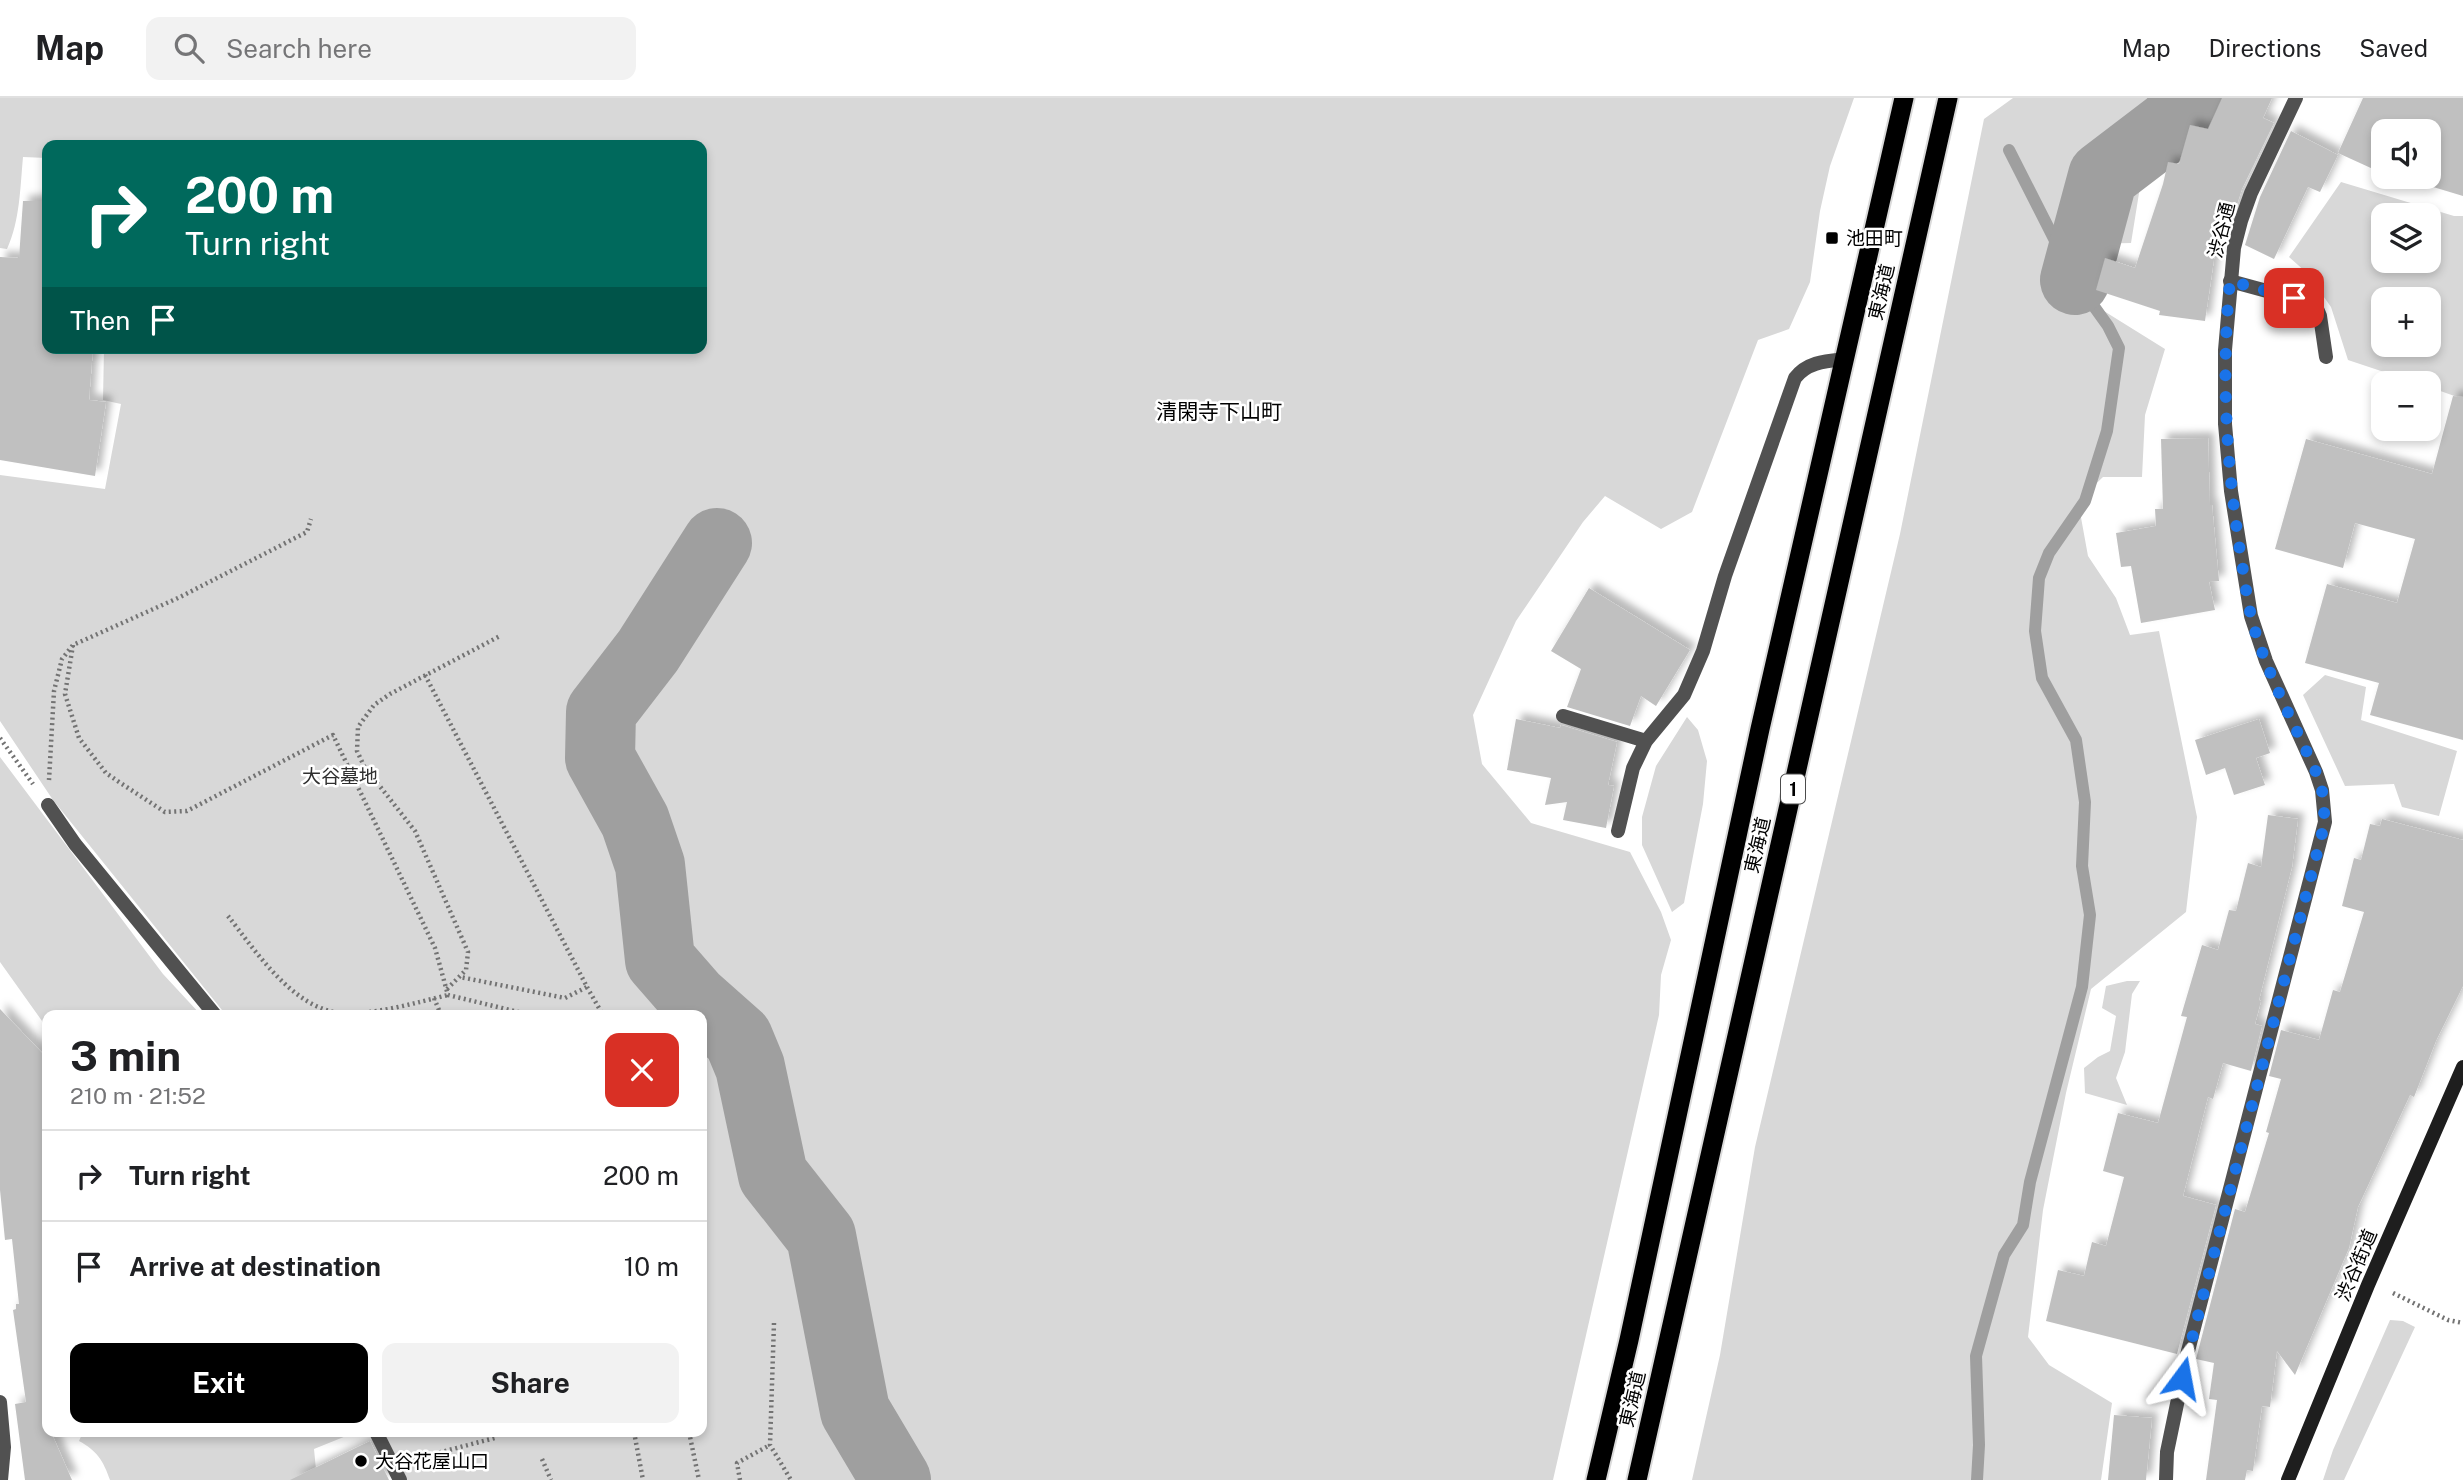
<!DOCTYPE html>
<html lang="en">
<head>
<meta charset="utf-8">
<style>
	body { margin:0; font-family:"Public Sans","Noto Sans JP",sans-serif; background:#f2f2f2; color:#202124; height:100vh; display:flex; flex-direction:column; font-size:26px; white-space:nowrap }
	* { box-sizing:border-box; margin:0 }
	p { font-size:23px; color:#757577 }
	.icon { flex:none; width:38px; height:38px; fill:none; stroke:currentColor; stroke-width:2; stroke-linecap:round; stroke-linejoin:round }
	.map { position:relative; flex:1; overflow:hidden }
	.drawer { position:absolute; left:42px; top:912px; width:665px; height:427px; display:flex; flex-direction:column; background:#fff; border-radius:14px; box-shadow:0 4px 10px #0003 }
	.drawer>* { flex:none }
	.top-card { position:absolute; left:42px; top:42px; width:665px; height:214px; border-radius:14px; box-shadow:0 4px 10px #0003; background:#00695c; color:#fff; overflow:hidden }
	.buttons { position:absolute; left:2371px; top:21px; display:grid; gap:14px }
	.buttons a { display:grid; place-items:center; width:70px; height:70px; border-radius:14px; background:#fff; box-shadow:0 4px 10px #0003; font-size:35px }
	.pin { position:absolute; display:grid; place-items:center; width:60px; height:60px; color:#fff; margin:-30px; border-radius:14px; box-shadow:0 4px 10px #0006 }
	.me { position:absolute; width:77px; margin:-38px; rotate:13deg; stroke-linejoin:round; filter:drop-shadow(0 0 5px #0008) }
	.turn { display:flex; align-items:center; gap:24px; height:147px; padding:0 28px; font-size:32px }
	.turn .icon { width:91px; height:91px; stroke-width:2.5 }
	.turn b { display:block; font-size:49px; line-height:60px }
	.then { display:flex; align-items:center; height:66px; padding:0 28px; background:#0003; gap:14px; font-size:26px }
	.round { display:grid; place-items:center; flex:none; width:74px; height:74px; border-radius:14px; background:#f2f2f2 }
	.headline { display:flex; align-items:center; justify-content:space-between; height:119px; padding:0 28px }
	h1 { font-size:42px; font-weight:700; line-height:52px }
	.primary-button { display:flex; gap:14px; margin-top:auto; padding:14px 28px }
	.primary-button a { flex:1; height:80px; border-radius:14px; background:#000; color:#fff; font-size:28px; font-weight:700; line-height:80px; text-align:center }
	.primary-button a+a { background:#f2f2f2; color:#202124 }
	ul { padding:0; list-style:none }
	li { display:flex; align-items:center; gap:21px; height:91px; padding:0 28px; border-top:2px solid #e0e0e0 }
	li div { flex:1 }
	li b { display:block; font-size:26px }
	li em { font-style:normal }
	header { display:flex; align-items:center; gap:42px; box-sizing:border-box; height:98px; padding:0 35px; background:#fff; border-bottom:2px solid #e0e0e0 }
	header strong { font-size:33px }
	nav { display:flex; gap:38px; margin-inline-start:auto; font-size:24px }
	.search { width:490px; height:63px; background:#f2f2f2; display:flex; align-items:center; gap:18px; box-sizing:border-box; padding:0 24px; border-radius:14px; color:#757577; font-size:26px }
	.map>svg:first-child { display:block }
	.green { fill:#d8d8d8; fill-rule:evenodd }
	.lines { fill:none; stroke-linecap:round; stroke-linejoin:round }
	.stream { stroke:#9f9f9f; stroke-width:12 }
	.river { stroke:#9f9f9f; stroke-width:70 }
	.building { fill:#c0c0c0; filter:url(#shadow) }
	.trunk-casing { stroke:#dbdbdb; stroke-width:23 }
	.path { stroke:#737373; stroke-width:4.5; stroke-dasharray:2 3.5; stroke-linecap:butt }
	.service { stroke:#515151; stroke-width:14 }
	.minor { stroke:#515151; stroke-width:14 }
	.secondary { stroke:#1e1e1e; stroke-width:14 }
	.trunk { stroke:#000; stroke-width:19 }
	.route { stroke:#1a73e8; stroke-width:12; stroke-dasharray:0 21.6 }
	.poi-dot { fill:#000; stroke:#fff; stroke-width:2.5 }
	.labels { text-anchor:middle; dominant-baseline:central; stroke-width:5; stroke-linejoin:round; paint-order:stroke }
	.shield { fill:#fff; stroke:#4c4c4c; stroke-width:2 }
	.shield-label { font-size:18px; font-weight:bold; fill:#000 }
	.street-label { font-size:19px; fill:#000; stroke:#fff }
	.poi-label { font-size:19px; fill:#000; stroke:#fff; text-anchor:start }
	.park-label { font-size:19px; fill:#2f2f2f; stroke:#fff }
	.neighbourhood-label { font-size:21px; fill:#000; stroke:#fff }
</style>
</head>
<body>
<header>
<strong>Map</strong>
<div class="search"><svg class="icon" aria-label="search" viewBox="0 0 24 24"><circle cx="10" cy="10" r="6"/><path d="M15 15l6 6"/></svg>Search here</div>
<nav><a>Map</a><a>Directions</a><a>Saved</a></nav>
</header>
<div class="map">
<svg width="2463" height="1382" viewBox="0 0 2463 1382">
	<defs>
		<filter id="shadow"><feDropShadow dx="6" dy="-6" stdDeviation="3.5" flood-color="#0004"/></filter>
	</defs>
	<rect width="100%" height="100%" fill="#fff"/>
	<!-- green -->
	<path class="green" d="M 0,0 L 1854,0 L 1830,68 L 1820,113 L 1810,184 L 1789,231 L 1758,242 L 1692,414 L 1661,431 L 1605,398 L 1583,424 L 1516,523 L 1473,617 L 1482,666 L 1531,725 L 1630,754 L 1661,814 L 1671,842 L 1661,877 L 1659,917 L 1553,1382 L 405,1382 L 383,1334 L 702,1334 L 702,917 L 226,917 L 53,702 L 0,623 L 0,377 L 105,391 L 121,306 L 103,302 L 104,250 L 702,250 L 702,47 L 47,47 L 47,60 L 23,59 C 20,91 20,122 7,151 L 0,150 Z
		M 2013,0 L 2178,0 L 2145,58 L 2131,145 L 2088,146 L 2083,200 L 2165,251 L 2145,317 L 2142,379 L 2103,379 L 2078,403 L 2088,458 L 2116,500 L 2130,537 L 2159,533 L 2197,719 L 2186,814 L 2091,891 L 2066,995 L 2043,1112 L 2028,1239 L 2049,1267 L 2112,1305 L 2101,1382 L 1692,1382 L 1720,1257 L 1755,1049 L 1900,436 L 1984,21 Z
		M 2341,84 L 2454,118 L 2463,118 L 2463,301 L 2429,289 L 2429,285 L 2417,285 L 2348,262 L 2331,209 L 2307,175 L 2289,159 ZM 2384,117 L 2429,117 L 2429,163 L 2384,163 ZM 2384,201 L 2429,201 L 2429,247 L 2384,247 Z
		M 2325,577 L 2366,589 L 2361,622 L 2457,653 L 2439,718 L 2402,709 L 2394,686 L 2345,688 L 2303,597 Z
		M 1687,619 L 1698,632 L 1707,663 L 1703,706 L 1684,805 L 1672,814 L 1642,747 L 1642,719 L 1656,668 Z
		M 0,659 L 163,876 L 201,917 L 47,917 L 47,930 L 0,864 Z
		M 2127,883 L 2140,883 L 2132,896 L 2125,954 L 2116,980 L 2127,1007 L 2085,995 L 2084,970 L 2098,959 L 2110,953 L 2116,918 L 2102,910 L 2106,888 Z
		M 2390,1222 L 2403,1223 L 2415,1229 L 2344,1382 L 2323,1382 L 2333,1352 Z
		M 83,1334 L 356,1334 L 314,1351 L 317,1382 L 110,1382 C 103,1362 97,1353 79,1343 Z"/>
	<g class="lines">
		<!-- stream -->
		<path class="stream" d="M 1977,1382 L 1979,1347 L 1976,1258 L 2004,1157 L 2023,1127 L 2030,1084 L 2082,889 L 2090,817 L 2082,768 L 2085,704 L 2076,642 L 2042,580 L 2035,533 L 2039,480 L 2049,455 L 2085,403 L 2107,333 L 2119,250 L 2108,228 L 2075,182 L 2009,52"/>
		<!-- river -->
		<path class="river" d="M 2075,182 L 2103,78 L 2170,27 L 2196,0
			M 717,445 L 648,553 L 601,614 L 600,660 L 635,723 L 650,767 L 660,862 L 694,901 L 738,940 L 750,969 L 773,1077 L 821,1138 L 855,1313 L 896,1382"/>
	</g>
	<!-- building -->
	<path class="building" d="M 2222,0 L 2272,0 L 2263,20 L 2274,25 L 2242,91 L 2227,138 L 2218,134 L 2205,223 L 2159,217 L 2160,213 L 2096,192 L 2105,160 L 2135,170 L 2163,86 L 2168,64 L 2179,66 L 2190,27 L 2208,31 Z
		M 2363,0 L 2463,0 L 2463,98 L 2420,85 L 2418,91 L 2390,79 L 2429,79 L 2429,33 L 2384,33 L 2384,76 L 2338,55 Z
		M 2291,33 L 2338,57 L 2320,94 L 2308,89 L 2274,161 L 2245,147 L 2260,99 Z
		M 23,103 L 47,103 L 47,250 L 93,250 L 89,302 L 106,304 L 95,378 L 0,362 L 0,159 L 19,160 Z
		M 2453,298 L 2463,299 L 2463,642 L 2370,617 L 2379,585 L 2305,565 L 2327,486 L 2397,505 L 2415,441 L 2355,425 L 2343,470 L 2275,451 L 2306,341 L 2432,376 Z
		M 2208,340 L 2210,407 L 2212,407 L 2219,483 L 2209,484 L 2215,512 L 2141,525 L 2131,468 L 2121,469 L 2116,435 L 2156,428 L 2155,411 L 2163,411 L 2161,341 Z
		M 1589,490 L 1690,552 L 1656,608 L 1641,598 L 1630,628 L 1567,609 L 1581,571 L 1551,553 Z
		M 1516,621 L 1560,630 L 1561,627 L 1617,644 L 1608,687 L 1614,688 L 1606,730 L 1563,722 L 1567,704 L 1545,707 L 1551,680 L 1507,672 Z
		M 2259,621 L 2270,655 L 2256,660 L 2265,687 L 2234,697 L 2225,670 L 2206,677 L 2195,642 Z
		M 2268,717 L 2298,721 L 2292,769 L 2259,902 L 2261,903 L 2255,926 L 2262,928 L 2251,973 L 2223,965 L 2213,1001 L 2208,999 L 2183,1098 L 2216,1107 L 2177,1256 L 2046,1223 L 2058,1172 L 2084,1178 L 2092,1144 L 2106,1148 L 2124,1079 L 2103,1073 L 2118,1015 L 2158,1025 L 2187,919 L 2181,918 L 2202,847 L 2218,852 L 2229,812 L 2236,813 L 2248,765 L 2261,769 Z
		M 2382,721 L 2463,742 L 2463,888 L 2436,943 L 2414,999 L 2410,997 L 2358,1109 L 2349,1150 L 2295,1277 L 2277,1253 L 2270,1309 L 2262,1308 L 2253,1373 L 2247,1372 L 2245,1382 L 2206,1382 L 2217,1302 L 2209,1301 L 2214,1265 L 2196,1261 L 2235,1111 L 2245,1114 L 2269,1035 L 2266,1034 L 2281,981 L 2269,978 L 2281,932 L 2319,942 L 2333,892 L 2340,894 L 2364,814 L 2342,808 L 2354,760 L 2361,762 L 2370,726 L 2380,728 Z
		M 0,911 L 47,960 L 47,1334 L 51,1334 L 72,1382 L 25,1382 L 15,1306 L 26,1304 L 13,1212 L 16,1211 L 16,1206 L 19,1206 L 12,1141 L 5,1142 L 0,1092 Z
		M 2114,1317 L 2152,1320 L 2146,1382 L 2108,1382 Z
		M 370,1343 L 389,1382 L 290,1382 Z"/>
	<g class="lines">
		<defs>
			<path id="trunk" d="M 1596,1382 L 1629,1242 L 1760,631 L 1904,0
				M 1637,1382 L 1948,0"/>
		</defs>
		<!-- trunk casing -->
		<use href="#trunk" class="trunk-casing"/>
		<!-- path -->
		<path class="path" d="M 73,547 L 65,596 L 79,640 L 106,675 L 119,684 L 165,714 L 187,713 L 333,637 L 435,850 L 448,897 L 531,917
			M 425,577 L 587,889 L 565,900 L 460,879
			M 0,640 L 33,686
			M 49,682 L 54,593 L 62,561 L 73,547 L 178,500 L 307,434 L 311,421
			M 228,818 C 255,852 293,911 341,915 C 370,918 419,904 448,897
			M 587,889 L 603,917
			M 447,891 L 466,872 L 468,854 L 415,733 L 364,668 L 357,653 L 358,629 L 374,607 L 390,596 L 500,538
			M 434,900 L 441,917
			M 2393,1195 L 2448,1222 L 2463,1225
			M 774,1225 L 770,1347 L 791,1382
			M 634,1334 L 643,1382
			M 689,1334 L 699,1382
			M 418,1360 L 495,1340 L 493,1334
			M 542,1361 L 551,1382
			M 740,1382 L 737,1365 L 770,1347"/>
		<!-- service -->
		<path class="service" d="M 2230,183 L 2315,206 L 2320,218 L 2326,259
			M 1563,618 L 1646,643 L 1684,597 L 1703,553 L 1725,478 L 1795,280 C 1807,264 1826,263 1845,261
			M 48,707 L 75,746 L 215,917
			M 1618,733 L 1633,670 L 1646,643
			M 0,1304 L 4,1349 L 1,1382
			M 376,1334 L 400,1382"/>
		<!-- minor -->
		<path class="minor" d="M 2166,1382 L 2167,1354 L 2188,1253 L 2325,724 L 2322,692 L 2316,674 L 2266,563 L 2251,518 L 2231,393 L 2225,326 L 2225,252 L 2234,150 L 2241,123 L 2251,95 L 2296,0"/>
		<!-- secondary -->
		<path class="secondary" d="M 2288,1382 L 2368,1187 L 2463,969"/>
		<!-- trunk -->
		<use href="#trunk" class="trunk"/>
	</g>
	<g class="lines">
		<!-- route -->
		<path class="route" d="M 2182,1280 L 2325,724 L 2322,692 L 2316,674 C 2296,630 2273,587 2258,542 C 2248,514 2245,483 2240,453 C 2226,363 2221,274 2230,183 L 2294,200"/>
	</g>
	<!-- markers -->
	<g class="poi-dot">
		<rect x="1825" y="133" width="14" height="14" rx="3.5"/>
		<circle cx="361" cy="1363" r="7"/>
	</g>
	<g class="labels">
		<!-- shield labels -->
		<rect class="shield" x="1781" y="676.5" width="24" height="29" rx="5"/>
		<g class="shield-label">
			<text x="1793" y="691">1</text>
		</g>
		<!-- street labels -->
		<g class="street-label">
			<text transform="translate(2221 132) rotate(-76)">渋谷通</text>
			<text transform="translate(1881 194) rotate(-77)">東海道</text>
			<text transform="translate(1757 747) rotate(-77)">東海道</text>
			<text transform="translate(2356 1167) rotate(-67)">渋谷街道</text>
			<text transform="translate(1632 1301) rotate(-77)">東海道</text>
		</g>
		<!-- poi labels -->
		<g class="poi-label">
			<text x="1846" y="140">池田町</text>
			<text x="375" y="1363">大谷花屋山口</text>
		</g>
		<!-- park labels -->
		<g class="park-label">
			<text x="340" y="678">大谷墓地</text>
		</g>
		<!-- neighbourhood labels -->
		<g class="neighbourhood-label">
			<text x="1219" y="313">清閑寺下山町</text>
		</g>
	</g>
</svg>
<div class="buttons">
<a><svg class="icon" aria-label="sound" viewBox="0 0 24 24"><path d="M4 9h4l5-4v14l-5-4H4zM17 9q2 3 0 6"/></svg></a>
<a><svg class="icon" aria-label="layers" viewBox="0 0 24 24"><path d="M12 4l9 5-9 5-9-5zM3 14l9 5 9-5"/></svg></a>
<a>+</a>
<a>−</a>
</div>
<div class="pin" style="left:2294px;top:200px;background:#d93025"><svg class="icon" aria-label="arrive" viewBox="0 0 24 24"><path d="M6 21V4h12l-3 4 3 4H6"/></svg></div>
<svg class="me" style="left:2182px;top:1280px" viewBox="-20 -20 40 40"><path d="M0-17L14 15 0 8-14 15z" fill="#1a73e8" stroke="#fff" stroke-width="4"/></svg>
<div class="top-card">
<div class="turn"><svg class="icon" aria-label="right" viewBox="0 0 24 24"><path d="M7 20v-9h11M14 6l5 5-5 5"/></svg><div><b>200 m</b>Turn right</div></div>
<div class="then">Then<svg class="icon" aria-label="arrive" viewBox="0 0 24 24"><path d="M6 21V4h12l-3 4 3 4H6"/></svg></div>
</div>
<section class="drawer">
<div class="headline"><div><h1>3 min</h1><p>210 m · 21:52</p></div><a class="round" style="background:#d93025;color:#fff"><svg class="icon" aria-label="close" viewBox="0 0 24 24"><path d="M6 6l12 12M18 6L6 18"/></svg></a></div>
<ul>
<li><svg class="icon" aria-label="right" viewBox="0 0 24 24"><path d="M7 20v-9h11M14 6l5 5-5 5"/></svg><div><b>Turn right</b></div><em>200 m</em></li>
<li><svg class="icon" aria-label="arrive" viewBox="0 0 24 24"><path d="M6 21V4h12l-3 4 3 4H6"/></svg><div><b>Arrive at destination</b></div><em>10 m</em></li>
</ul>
<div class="primary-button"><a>Exit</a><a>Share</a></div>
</section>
</div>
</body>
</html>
